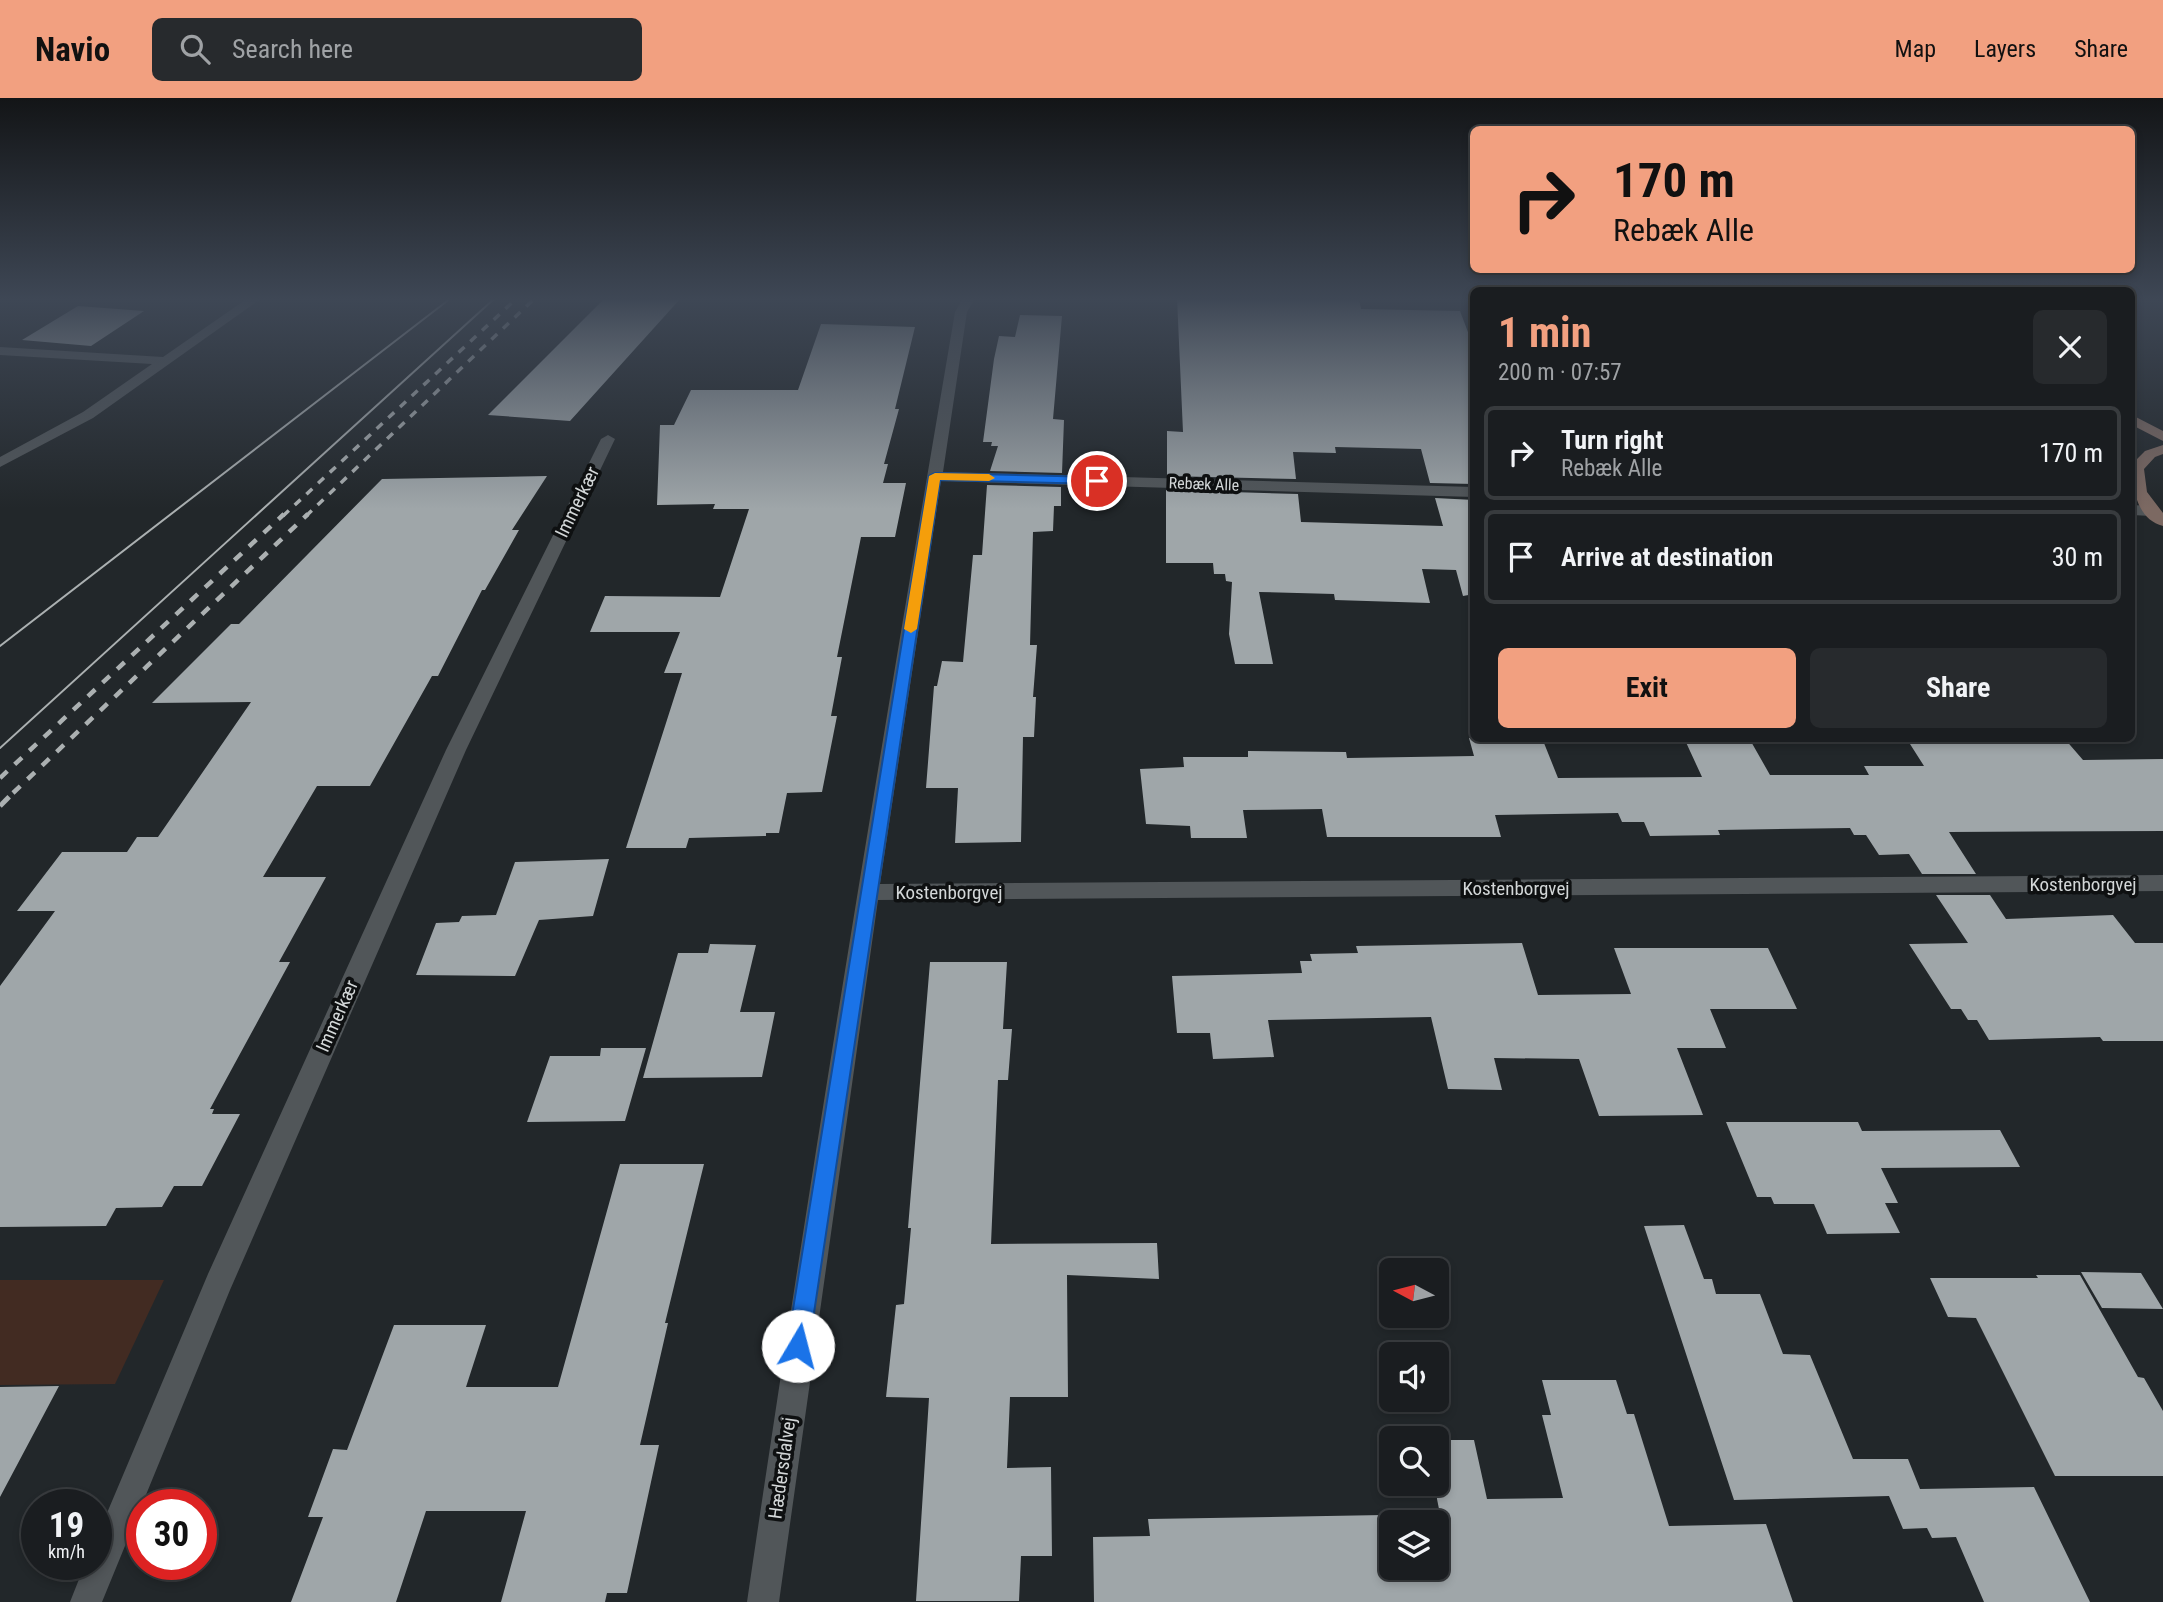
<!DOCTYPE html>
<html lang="en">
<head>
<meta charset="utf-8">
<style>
	body { margin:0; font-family:"Roboto Condensed",sans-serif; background:#272a2d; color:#f1f3f6; height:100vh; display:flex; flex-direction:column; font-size:26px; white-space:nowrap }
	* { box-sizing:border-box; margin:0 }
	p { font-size:23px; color:#9fa2a5 }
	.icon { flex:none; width:38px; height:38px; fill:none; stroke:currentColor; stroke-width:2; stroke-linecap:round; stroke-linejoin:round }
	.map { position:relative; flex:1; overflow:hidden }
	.panel { position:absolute; left:1470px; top:189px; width:665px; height:455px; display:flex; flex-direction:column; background:#1a1d20; border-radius:10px; box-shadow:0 4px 10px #0003,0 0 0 2px #383b3e }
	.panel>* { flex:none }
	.hud { position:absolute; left:1470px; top:28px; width:665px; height:147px; border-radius:10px; box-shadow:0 4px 10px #0003,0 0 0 2px #383b3e; background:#f2a080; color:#111; overflow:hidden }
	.needle { width:46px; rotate:277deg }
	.controls { position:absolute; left:1379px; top:1160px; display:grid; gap:14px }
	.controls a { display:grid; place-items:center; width:70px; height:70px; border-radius:10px; background:#1a1d20; box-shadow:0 4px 10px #0003,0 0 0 2px #383b3e; font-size:35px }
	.speed { position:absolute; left:21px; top:1391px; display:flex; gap:14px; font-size:35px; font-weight:700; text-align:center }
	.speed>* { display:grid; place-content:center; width:91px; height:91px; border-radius:50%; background:#1a1d20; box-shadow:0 4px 10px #0003,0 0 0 2px #383b3e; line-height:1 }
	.speed small { font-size:18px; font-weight:400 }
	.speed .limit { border:10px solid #d22; background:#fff; color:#111 }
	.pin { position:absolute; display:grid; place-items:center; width:60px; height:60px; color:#fff; margin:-30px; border:4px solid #fff; border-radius:50%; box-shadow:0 2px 7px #0007 }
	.me { position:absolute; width:77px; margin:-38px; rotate:8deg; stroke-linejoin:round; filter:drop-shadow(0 0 5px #0008) }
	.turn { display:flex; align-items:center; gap:24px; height:147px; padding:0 28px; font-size:32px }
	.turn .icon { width:91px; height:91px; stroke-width:2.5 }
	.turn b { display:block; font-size:49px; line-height:60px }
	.round { display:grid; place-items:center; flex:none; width:74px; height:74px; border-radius:10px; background:#272a2d }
	.headline { display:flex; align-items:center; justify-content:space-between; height:119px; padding:0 28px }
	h1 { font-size:42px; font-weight:700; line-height:52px; color:#f2a080 }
	.cta { display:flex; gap:14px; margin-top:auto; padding:14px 28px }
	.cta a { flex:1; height:80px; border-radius:10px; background:#f2a080; color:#111; font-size:28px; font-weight:700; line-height:80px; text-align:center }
	.cta a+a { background:#272a2d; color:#f1f3f6 }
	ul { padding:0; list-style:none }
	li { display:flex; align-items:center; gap:21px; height:94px; margin:0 14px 10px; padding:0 14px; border:4px solid #383b3e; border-radius:10px }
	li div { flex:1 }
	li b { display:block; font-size:26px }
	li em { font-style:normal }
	header { display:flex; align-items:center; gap:42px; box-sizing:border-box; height:98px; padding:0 35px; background:#f2a080; color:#111 }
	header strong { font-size:33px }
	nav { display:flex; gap:38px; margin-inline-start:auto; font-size:24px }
	.search { width:490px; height:63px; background:#272a2d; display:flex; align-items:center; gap:18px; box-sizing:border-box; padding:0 24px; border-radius:10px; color:#9fa2a5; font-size:26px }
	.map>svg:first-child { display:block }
	.green { fill:#422b22 }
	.building { fill:#9fa6a9; fill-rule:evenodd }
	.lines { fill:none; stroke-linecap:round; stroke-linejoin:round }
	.street { fill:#515659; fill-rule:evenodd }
	.secondary { fill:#7c6962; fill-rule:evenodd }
	.tram { stroke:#abb0b1; stroke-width:2 }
	.rail-far2 { stroke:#abb0b1; stroke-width:3.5; stroke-dasharray:8 8; stroke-linecap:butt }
	.rail-far1 { stroke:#abb0b1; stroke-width:4.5; stroke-dasharray:10 10; stroke-linecap:butt }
	.rail { stroke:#abb0b1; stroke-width:5; stroke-dasharray:13 13; stroke-linecap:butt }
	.route { fill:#1a73e8; stroke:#114b97; stroke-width:2 }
	.slow { fill:#f59e0b }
	.labels { text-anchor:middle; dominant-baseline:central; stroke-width:7; stroke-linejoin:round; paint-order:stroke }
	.far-street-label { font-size:16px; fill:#d3d7d8; stroke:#0e1011 }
	.street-label { font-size:19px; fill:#d3d7d8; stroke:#0e1011 }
</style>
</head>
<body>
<header>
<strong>Navio</strong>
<div class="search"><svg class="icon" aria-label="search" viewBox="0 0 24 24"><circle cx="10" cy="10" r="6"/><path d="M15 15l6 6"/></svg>Search here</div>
<nav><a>Map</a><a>Layers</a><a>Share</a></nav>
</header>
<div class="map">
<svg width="2163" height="1504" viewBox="0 0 2163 1504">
	<rect width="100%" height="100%" fill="#22272a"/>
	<!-- green -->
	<path class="green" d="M 0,1182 L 164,1182 L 115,1286 L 0,1287 Z"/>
	<!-- building -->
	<path class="building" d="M 605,200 L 681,200 L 570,323 L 488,317 Z
		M 1177,200 L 1359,200 L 1361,211 L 1460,213 L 1474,250 L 1474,386 L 1430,385 L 1421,351 L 1335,349 L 1336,355 L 1293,354 L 1296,381 L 1167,378 L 1167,333 L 1183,334 Z
		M 78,208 L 144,213 L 91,248 L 22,242 Z
		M 1020,217 L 1062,218 L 1053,321 L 1064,322 L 1062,375 L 990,373 L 998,348 L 991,348 L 992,344 L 983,344 L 994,261 L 999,238 L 1015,239 Z
		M 821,226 L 915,229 L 895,311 L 899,311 L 884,366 L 888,366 L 883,385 L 906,385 L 895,439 L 861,439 L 837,559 L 842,559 L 831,618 L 837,618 L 822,694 L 787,695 L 779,735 L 766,735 L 766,738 L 689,740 L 686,750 L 626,750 L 682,575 L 664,575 L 680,534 L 590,534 L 605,498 L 720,499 L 749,411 L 713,411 L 715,406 L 657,407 L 660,327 L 674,327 L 691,292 L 798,292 Z
		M 547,378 L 512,432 L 519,432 L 485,492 L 482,492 L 438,578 L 432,578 L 370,688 L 317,688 L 263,779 L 326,779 L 279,864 L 290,864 L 210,1011 L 214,1011 L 212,1016 L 240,1016 L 202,1088 L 174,1088 L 162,1109 L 116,1110 L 106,1128 L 0,1129 L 0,888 L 55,813 L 17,813 L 62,754 L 127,754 L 137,739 L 158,739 L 251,604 L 152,605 L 231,526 L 239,526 L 382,381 Z
		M 987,387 L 1061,389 L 1061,408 L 1054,408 L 1053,433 L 1033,434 L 1030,547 L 1037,547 L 1033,599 L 1036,599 L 1034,639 L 1023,639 L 1021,744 L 955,745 L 958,690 L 926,690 L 934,588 L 937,588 L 942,563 L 963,564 L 973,457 L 982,457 Z
		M 1166,392 L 1298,396 L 1301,424 L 1443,428 L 1435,400 L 1474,402 L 1474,496 L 1463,498 L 1456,472 L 1422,471 L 1430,505 L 1335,502 L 1334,496 L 1259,494 L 1273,566 L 1235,566 L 1229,536 L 1232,484 L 1226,483 L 1225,476 L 1214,476 L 1213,465 L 1166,465 Z
		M 1469,640 L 1542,640 L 1558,680 L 1702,679 L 1684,640 L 1749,640 L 1770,677 L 1869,677 L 1864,668 L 1924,668 L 1910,646 L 2010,645 L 2007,640 L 2064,640 L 2083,662 L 2163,661 L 2163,733 L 1949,734 L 1976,776 L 1922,776 L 1909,756 L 1879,757 L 1866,737 L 1854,737 L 1850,730 L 1718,732 L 1720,737 L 1650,738 L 1644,724 L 1622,724 L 1618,715 L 1495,717 L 1501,739 L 1327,739 L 1322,711 L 1243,712 L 1247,740 L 1191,740 L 1190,728 L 1146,726 L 1140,671 L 1184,669 L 1183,659 L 1248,659 L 1248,653 L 1346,654 L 1347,660 L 1474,658 Z
		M 609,761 L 593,818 L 539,822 L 515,878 L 416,877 L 436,825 L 459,824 L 462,818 L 496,817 L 515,764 Z
		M 1936,797 L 1990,797 L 2006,821 L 2113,817 L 2135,845 L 2163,845 L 2163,943 L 2103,943 L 2100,939 L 1989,942 L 1977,922 L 1968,922 L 1961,911 L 1951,911 L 1909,846 L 1968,845 Z
		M 1522,845 L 1538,897 L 1631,896 L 1614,850 L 1768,850 L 1797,911 L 1710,911 L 1726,950 L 1677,950 L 1703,1017 L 1599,1018 L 1579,961 L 1494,960 L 1502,992 L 1448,991 L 1431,919 L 1268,922 L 1274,959 L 1213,961 L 1210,935 L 1177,935 L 1172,878 L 1302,875 L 1300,863 L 1312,863 L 1310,856 L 1358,855 L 1356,848 Z
		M 710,846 L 756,847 L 740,914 L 775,914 L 762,979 L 643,980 L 678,855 L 708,855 Z
		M 930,864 L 1007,864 L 1003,931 L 1012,931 L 1008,982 L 998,982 L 991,1146 L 1157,1145 L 1159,1181 L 1067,1177 L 1068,1299 L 1010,1299 L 1007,1370 L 1051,1369 L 1052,1458 L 1021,1458 L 1019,1503 L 916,1503 L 929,1300 L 886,1299 L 896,1207 L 904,1206 L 911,1130 L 908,1130 Z
		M 601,950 L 646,950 L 625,1023 L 527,1024 L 550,958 L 600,958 Z
		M 1726,1024 L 1858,1024 L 1862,1033 L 2000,1032 L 2020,1069 L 1881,1070 L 1898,1105 L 1885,1105 L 1900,1135 L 1827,1136 L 1814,1106 L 1774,1106 L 1771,1099 L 1757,1099 Z
		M 620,1066 L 704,1066 L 665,1225 L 668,1225 L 640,1347 L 659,1347 L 627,1495 L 607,1495 L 605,1504 L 501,1504 L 526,1413 L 426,1413 L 396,1504 L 291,1504 L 323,1419 L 308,1419 L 333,1351 L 347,1352 L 394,1227 L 486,1227 L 466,1289 L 558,1289 Z
		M 1684,1127 L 1704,1181 L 1712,1181 L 1716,1196 L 1760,1196 L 1783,1256 L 1810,1257 L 1853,1361 L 1908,1361 L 1920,1391 L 2034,1389 L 2090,1504 L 1984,1504 L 1956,1439 L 1932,1440 L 1927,1430 L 1903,1431 L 1889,1398 L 1734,1402 L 1644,1128 Z
		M 2081,1174 L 2141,1175 L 2163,1211 L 2102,1210 Z
		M 2036,1177 L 2080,1177 L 2138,1279 L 2144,1280 L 2163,1313 L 2163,1378 L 2055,1378 L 1976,1220 L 1948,1219 L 1930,1180 L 2038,1180 Z
		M 1542,1282 L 1616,1282 L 1627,1316 L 1634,1316 L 1669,1428 L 1766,1426 L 1793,1504 L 1094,1504 L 1093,1439 L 1150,1438 L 1148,1421 L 1440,1416 L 1437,1401 L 1437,1342 L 1474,1342 L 1487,1401 L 1563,1400 L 1542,1317 L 1551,1317 ZM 1391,1424 L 1437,1424 L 1437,1470 L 1391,1470 Z
		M 59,1288 L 0,1399 L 0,1289 Z"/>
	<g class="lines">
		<!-- street -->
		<path class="street" d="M 248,200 L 262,200 L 93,320 L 0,369 L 0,359 L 83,314 L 152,266 L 0,257 L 0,249 L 163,259 Z
			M 963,200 L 975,200 L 967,214 L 943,374 L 1474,389 L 1474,399 L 941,383 L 880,786 L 2163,777 L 2163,793 L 878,802 L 779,1504 L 747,1504 C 810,1073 882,644 955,214 Z
			M 608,337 L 615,341 L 466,652 L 230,1192 L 102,1504 L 70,1504 L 85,1466 L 96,1466 L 96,1441 L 208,1176 L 446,652 L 601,341 Z
			M 2132,407 L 2151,408 L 2159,413 L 2151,418 L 2132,417 Z"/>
		<!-- secondary -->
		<path class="secondary" d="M 2132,317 L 2163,333 L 2163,343 L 2132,327 Z
			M 2163,347 L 2163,356 L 2155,359 L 2144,371 L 2147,394 L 2163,415 L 2163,428 C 2136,421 2132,389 2132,366 L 2145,353 Z"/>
		<!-- tram -->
		<path class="tram" d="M 0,548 L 451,200
			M 0,650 L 495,200"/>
		<!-- rail-far2 -->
		<path class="rail-far2" d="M 283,418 L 517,200
			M 306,418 L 535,200"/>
		<!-- rail-far1 -->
		<path class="rail-far1" d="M 0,680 L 284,416
			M 13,695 L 308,416"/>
		<!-- rail -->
		<path class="rail" d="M 0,708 L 15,693"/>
	</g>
	<!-- sky -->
	<linearGradient id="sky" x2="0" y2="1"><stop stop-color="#131517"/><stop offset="0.49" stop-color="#3e4755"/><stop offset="1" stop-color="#3e4755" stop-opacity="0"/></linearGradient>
	<rect width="2163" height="411" fill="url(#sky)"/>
	<!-- route -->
	<path class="route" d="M 935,375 L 1097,379 L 1102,383 L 1097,386 L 940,382 L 809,1248 L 806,1256 L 798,1259 L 791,1256 L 787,1248 L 929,378 Z"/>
	<!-- slow -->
	<path class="slow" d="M 935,375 L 989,376 L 995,380 L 989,383 L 940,382 L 917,531 L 911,535 L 904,531 L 929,378 Z"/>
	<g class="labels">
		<!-- far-street labels -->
		<g class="far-street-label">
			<text transform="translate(1204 386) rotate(2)">Rebæk Alle</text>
		</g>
		<!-- street labels -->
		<g class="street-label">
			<text transform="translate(577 404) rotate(-64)">Immerkær</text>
			<text x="2083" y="786">Kostenborgvej</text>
			<text x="1516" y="790">Kostenborgvej</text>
			<text x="949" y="794">Kostenborgvej</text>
			<text transform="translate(337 918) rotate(-66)">Immerkær</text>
			<text transform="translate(782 1370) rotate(-82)">Hædersdalvej</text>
		</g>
	</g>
</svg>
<div class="controls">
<a><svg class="needle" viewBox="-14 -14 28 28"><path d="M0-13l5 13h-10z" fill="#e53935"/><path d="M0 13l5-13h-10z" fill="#9fa2a5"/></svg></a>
<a><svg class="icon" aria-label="sound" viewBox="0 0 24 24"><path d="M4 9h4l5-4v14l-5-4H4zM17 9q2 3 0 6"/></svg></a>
<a><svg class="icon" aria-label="search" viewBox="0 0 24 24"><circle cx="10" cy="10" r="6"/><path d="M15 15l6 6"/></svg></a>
<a><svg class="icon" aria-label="layers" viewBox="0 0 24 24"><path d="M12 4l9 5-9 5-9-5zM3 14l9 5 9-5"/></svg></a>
</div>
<div class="speed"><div>19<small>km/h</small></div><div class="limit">30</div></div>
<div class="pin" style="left:1097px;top:383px;background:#d93025"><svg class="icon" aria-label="arrive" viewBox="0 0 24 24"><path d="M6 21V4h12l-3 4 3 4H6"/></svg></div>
<svg class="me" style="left:798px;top:1248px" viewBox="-20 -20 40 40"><circle r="19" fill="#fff"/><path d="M0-13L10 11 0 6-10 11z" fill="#1a73e8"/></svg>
<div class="hud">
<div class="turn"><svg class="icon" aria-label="right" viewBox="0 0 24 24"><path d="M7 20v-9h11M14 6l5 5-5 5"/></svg><div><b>170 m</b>Rebæk Alle</div></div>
</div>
<section class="panel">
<div class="headline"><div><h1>1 min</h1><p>200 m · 07:57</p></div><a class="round"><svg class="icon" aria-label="close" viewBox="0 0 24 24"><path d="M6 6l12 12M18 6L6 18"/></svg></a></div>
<ul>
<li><svg class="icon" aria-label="right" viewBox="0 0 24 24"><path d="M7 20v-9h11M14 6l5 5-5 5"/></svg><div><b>Turn right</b><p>Rebæk Alle</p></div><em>170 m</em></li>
<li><svg class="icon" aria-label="arrive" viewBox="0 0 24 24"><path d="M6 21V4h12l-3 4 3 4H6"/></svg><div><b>Arrive at destination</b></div><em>30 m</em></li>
</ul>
<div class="cta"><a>Exit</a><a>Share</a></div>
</section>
</div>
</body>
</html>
